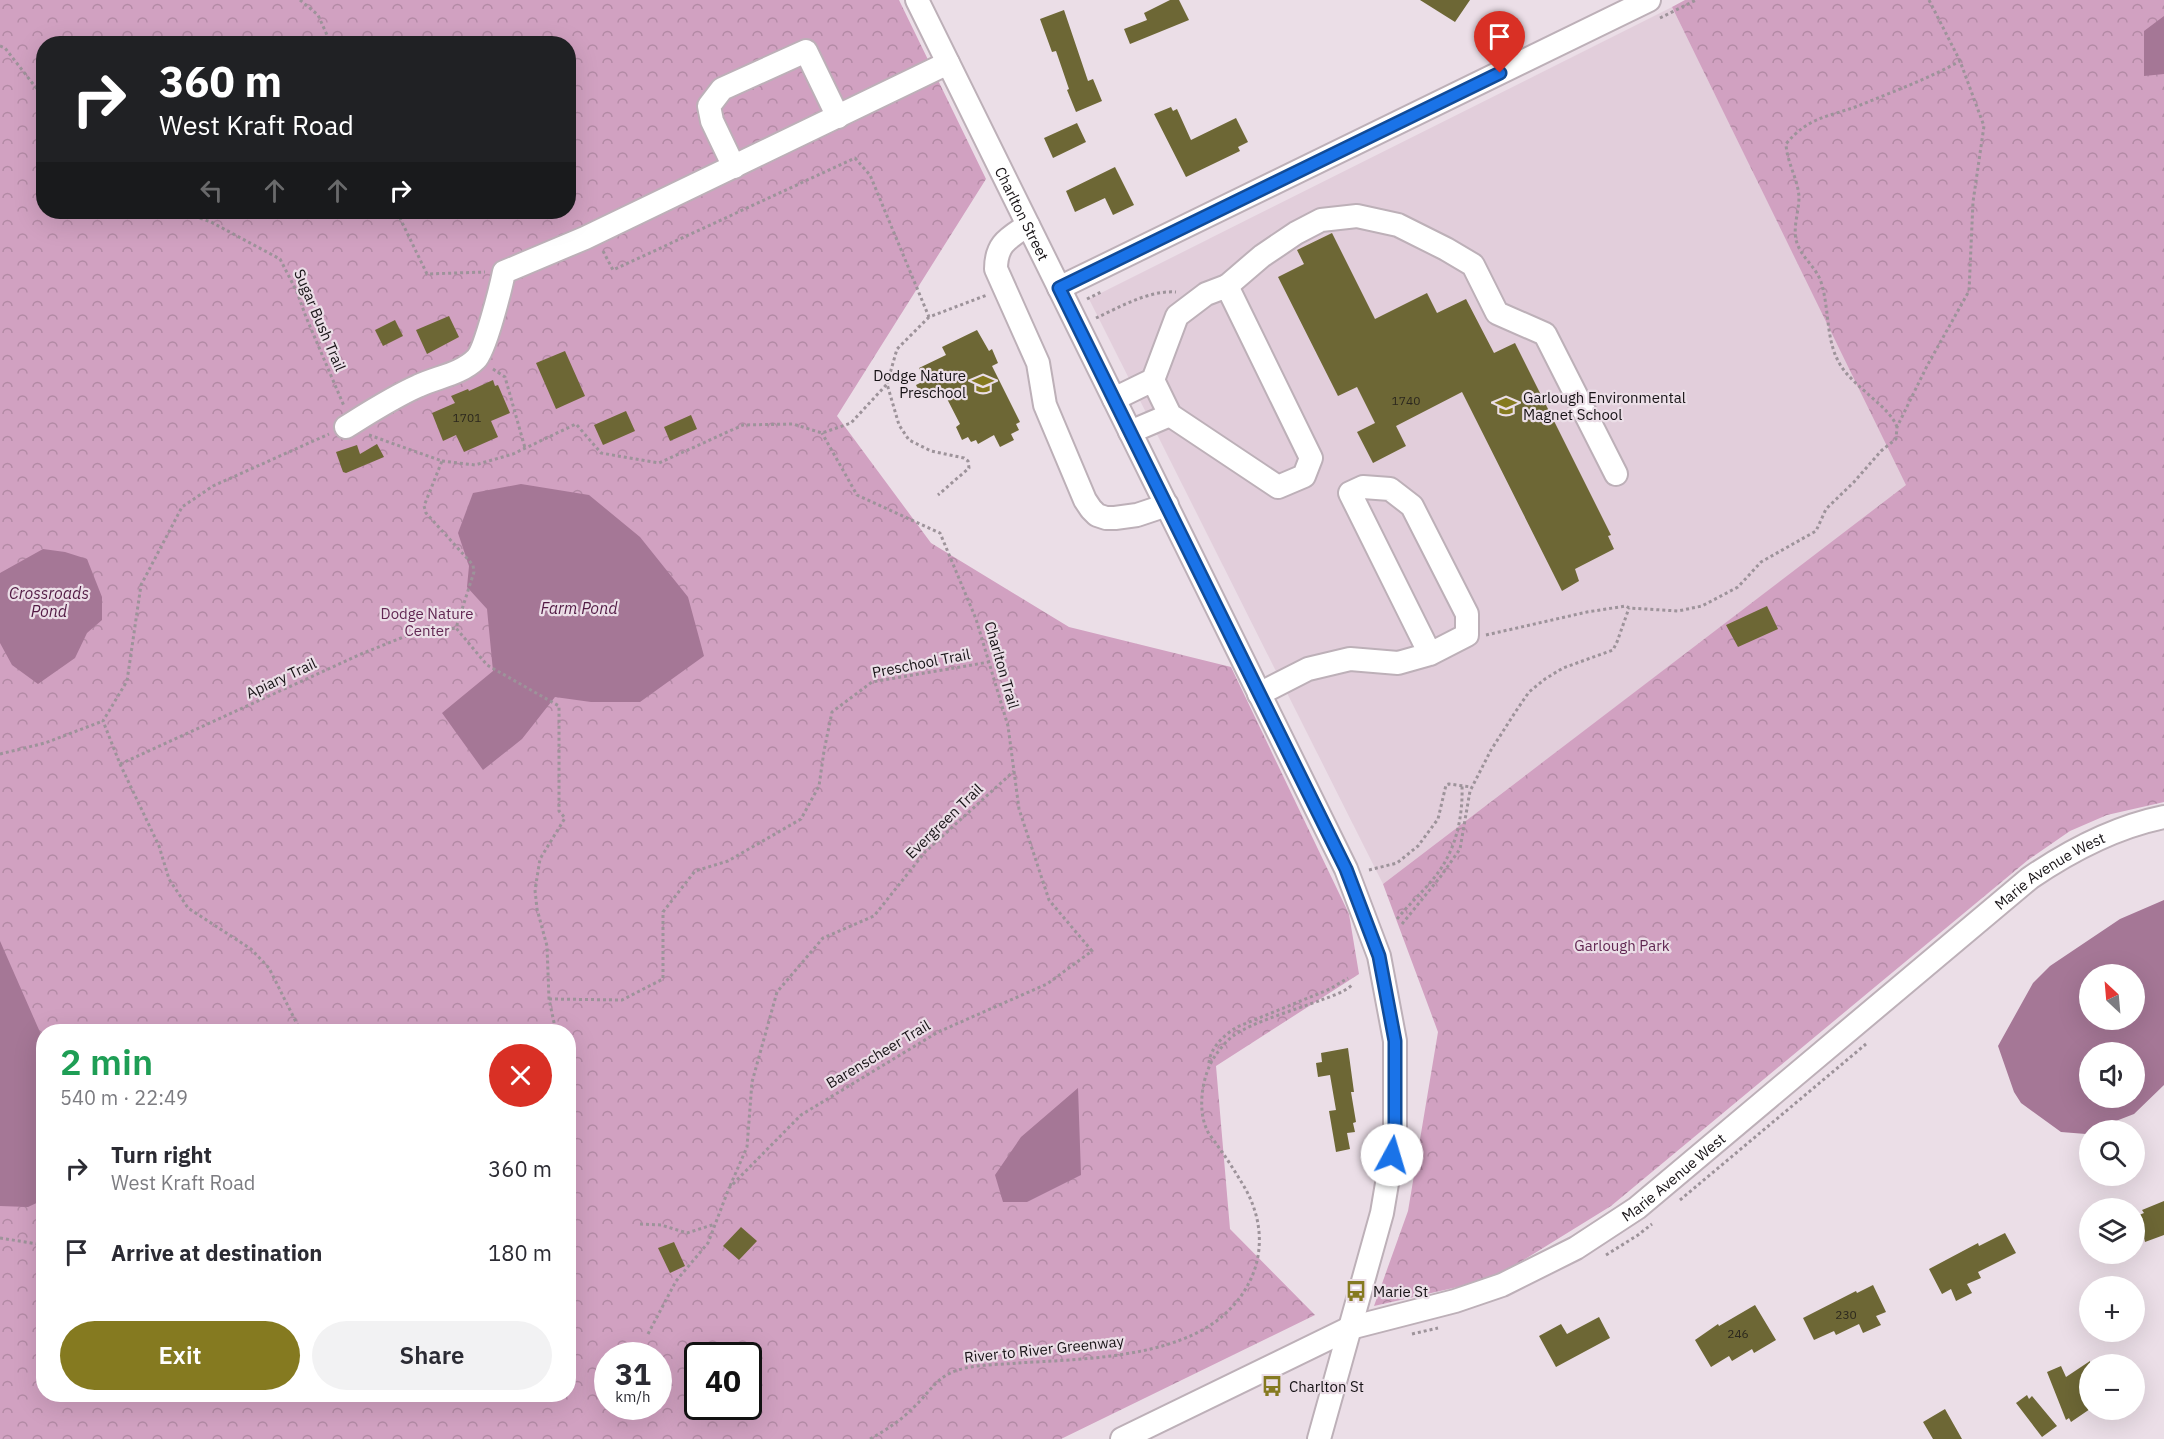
<!DOCTYPE html>
<html lang="en">
<head>
<meta charset="utf-8">
<style>
	body { margin:0; font-family:"IBM Plex Sans",sans-serif; background:#f2f2f3; color:#2b2b33; height:100vh; display:flex; flex-direction:column; font-size:22px; white-space:nowrap }
	* { box-sizing:border-box; margin:0 }
	p { font-size:20px; color:#7c7c81 }
	.icon { flex:none; width:33px; height:33px; fill:none; stroke:currentColor; stroke-width:2; stroke-linecap:round; stroke-linejoin:round }
	.map { position:relative; flex:1; overflow:hidden }
	.drawer { position:absolute; left:36px; top:1024px; width:540px; height:378px; display:flex; flex-direction:column; background:#fff; border-radius:24px; box-shadow:0 6px 24px #0002 }
	.drawer>* { flex:none }
	.guide { position:absolute; left:36px; top:36px; width:540px; height:183px; border-radius:24px; box-shadow:0 6px 24px #0002; background:#202124; color:#fff; overflow:hidden }
	.needle { width:39px; rotate:334deg }
	.controls { position:absolute; left:2079px; top:964px; display:grid; gap:12px }
	.controls a { display:grid; place-items:center; width:66px; height:66px; border-radius:50%; background:#fff; box-shadow:0 6px 24px #0002; font-size:30px }
	.speed { position:absolute; left:594px; top:1342px; display:flex; gap:12px; font-size:30px; font-weight:700; text-align:center }
	.speed>* { display:grid; place-content:center; width:78px; height:78px; border-radius:50%; background:#fff; box-shadow:0 6px 24px #0002; line-height:1 }
	.speed small { font-size:15px; font-weight:400 }
	.speed .limit { border:3px solid #111; border-radius:9px; background:#fff; color:#111 }
	.pin { position:absolute; display:grid; place-items:center; width:51px; height:51px; color:#fff; margin:-62px -26px; border-radius:50% 50% 50% 0; rotate:-45deg; box-shadow:0 0 6px #0007 }
	.pin .icon { rotate:45deg }
	.me { position:absolute; width:66px; margin:-33px; rotate:6deg; stroke-linejoin:round; filter:drop-shadow(0 0 4px #0008) }
	.turn { display:flex; align-items:center; gap:21px; height:126px; padding:0 24px; font-size:27px }
	.turn .icon { width:78px; height:78px; stroke-width:2.5 }
	.turn b { display:block; font-size:42px; line-height:51px }
	.lanes { display:flex; align-items:center; height:57px; padding:0 24px; background:#0003; justify-content:center; gap:30px; direction:ltr }
	.lanes .off { opacity:.35 }
	.round { display:grid; place-items:center; flex:none; width:63px; height:63px; border-radius:32px; background:#f2f2f3 }
	.overview { display:flex; align-items:center; justify-content:space-between; height:102px; padding:0 24px }
	h1 { font-size:36px; font-weight:600; line-height:45px; color:#1e9e55 }
	.primary-button { display:flex; gap:12px; margin-top:auto; padding:12px 24px }
	.primary-button a { flex:1; height:69px; border-radius:36px; background:#857a20; color:#fff; font-size:24px; font-weight:600; line-height:69px; text-align:center }
	.primary-button a+a { background:#f2f2f3; color:#2b2b33 }
	ul { padding:0; list-style:none }
	li { display:flex; align-items:center; gap:18px; height:84px; padding:0 24px }
	li div { flex:1 }
	li b { display:block; font-size:22px }
	li em { font-style:normal }
	.map>svg:first-child { display:block }
	.built { fill:#e2cedb }
	.park { fill:url(#park-crowns); fill-rule:evenodd }
	.water { fill:#a57796; fill-rule:evenodd }
	.building { fill:#6d6735 }
	.lines { fill:none; stroke-linecap:round; stroke-linejoin:round }
	.minor-casing { stroke:#bdb0b8; stroke-width:26 }
	.path { stroke:#9d939a; stroke-width:3; stroke-dasharray:3 3; stroke-linecap:butt }
	.minor { stroke:#fff; stroke-width:22 }
	.route-casing { stroke:#114b97; stroke-width:15 }
	.route { stroke:#1a73e8; stroke-width:10 }
	.labels { text-anchor:middle; dominant-baseline:central; stroke-width:4.5; stroke-linejoin:round; paint-order:stroke }
	.number-label { font-size:12px; fill:#2c281e }
	.street-label { font-size:15px; fill:#171316; stroke:#ebdee7 }
	.poi-label { font-size:15px; fill:#171316; stroke:#ebdee7; text-anchor:start }
	.park-label { font-size:15px; fill:#612752; stroke:#ebdee7 }
	.water-label { font-size:16px; font-style:italic; fill:#521a44; stroke:#ebdee7 }
</style>
</head>
<body>
<div class="map">
<svg width="2164" height="1439" viewBox="0 0 2164 1439">
	<defs>
		<pattern id="park-crowns" width="20" height="18" patternUnits="userSpaceOnUse" patternTransform="scale(1.5)"><rect width="20" height="18" fill="#d1a1c1"/><path d="M2 6a3 3 0 1 1 6 0M12 15a3 3 0 1 1 6 0" fill="none" stroke="#b38aa5"/></pattern>
	</defs>
	<rect width="100%" height="100%" fill="#ebdee7"/>
	<!-- built -->
	<path class="built" d="M 1672,7 L 1907,485 L 1383,884 L 1089,299 Z"/>
	<!-- park -->
	<path class="park" d="M 0,0 L 899,0 L 986,179 L 837,416 L 931,543 L 1069,627 L 1231,667 L 1349,914 L 1359,974 L 1216,1066 L 1230,1229 L 1315,1315 L 1061,1439 L 0,1439 ZM 44,44 L 568,44 L 568,212 L 44,212 ZM 44,1032 L 568,1032 L 568,1395 L 44,1395 ZM 608,1356 L 658,1356 L 658,1407 L 608,1407 ZM 698,1356 L 748,1356 L 748,1407 L 698,1407 Z
		M 1685,0 L 2164,0 L 2164,802 L 2107,815 L 2070,831 L 2028,860 L 1611,1206 L 1493,1279 L 1374,1306 L 1408,1211 L 1438,1032 L 1383,884 L 1906,485 L 1672,7 Z"/>
	<!-- water -->
	<path class="water" d="M 2164,16 L 2164,74 L 2144,76 L 2144,31 Z
		M 521,484 L 589,495 L 640,537 L 688,597 L 704,656 L 640,702 L 591,702 L 555,697 L 522,739 L 483,770 L 442,713 L 493,671 L 487,609 L 467,587 L 469,566 L 458,533 L 473,493 Z
		M 43,549 L 65,552 L 87,559 L 102,597 L 102,620 L 87,633 L 75,658 L 38,684 L 12,665 L 0,643 L 0,573 Z
		M 2164,900 L 2164,1085 L 2134,1114 L 2090,1131 L 2086,1134 L 2061,1132 L 2021,1103 L 2014,1092 L 1998,1046 L 2033,983 L 2050,966 L 2120,919 ZM 2090,975 L 2134,975 L 2134,1020 L 2090,1020 ZM 2090,1053 L 2134,1053 L 2134,1098 L 2090,1098 Z
		M 0,941 L 43,1039 L 43,1200 L 28,1207 L 0,1206 Z
		M 1078,1088 L 1081,1175 L 1027,1202 L 1003,1202 L 995,1175 L 1021,1137 Z"/>
	<!-- building -->
	<path class="building" d="M 1170,0 L 1179,0 L 1189,20 L 1130,44 L 1124,29 L 1147,20 L 1144,13 Z
		M 1420,0 L 1470,0 L 1455,22 Z
		M 1064,10 L 1088,81 L 1093,79 L 1102,101 L 1076,112 L 1067,90 L 1069,89 L 1056,51 L 1052,52 L 1040,19 Z
		M 1171,107 L 1173,111 L 1177,109 L 1191,140 L 1236,118 L 1248,142 L 1238,147 L 1240,151 L 1186,177 L 1154,114 Z
		M 1077,123 L 1086,142 L 1053,158 L 1044,138 Z
		M 1115,167 L 1134,205 L 1113,215 L 1105,198 L 1075,212 L 1066,191 Z
		M 1332,233 L 1375,319 L 1427,293 L 1437,313 L 1466,299 L 1494,353 L 1515,343 L 1611,535 L 1608,536 L 1614,549 L 1575,569 L 1579,581 L 1562,591 L 1462,392 L 1396,426 L 1406,446 L 1373,463 L 1357,432 L 1375,423 L 1357,387 L 1338,396 L 1278,277 L 1304,264 L 1297,250 Z
		M 449,316 L 459,337 L 427,354 L 416,330 Z
		M 395,320 L 403,336 L 383,346 L 375,330 Z
		M 977,330 L 989,351 L 992,349 L 998,363 L 992,366 L 1020,422 L 1016,424 L 1019,430 L 1011,434 L 1014,440 L 1000,447 L 994,435 L 978,444 L 976,440 L 971,442 L 968,437 L 962,440 L 956,427 L 960,424 L 942,389 L 923,399 L 916,385 L 924,381 L 919,368 L 946,355 L 942,347 Z
		M 565,351 L 585,396 L 556,409 L 536,363 Z
		M 493,380 L 495,386 L 498,385 L 510,413 L 491,421 L 498,437 L 464,452 L 456,435 L 443,441 L 432,413 L 455,403 L 451,396 L 468,389 L 469,391 Z
		M 626,411 L 635,431 L 603,445 L 594,425 Z
		M 691,415 L 697,429 L 670,441 L 664,427 Z
		M 377,444 L 384,457 L 346,473 L 343,472 L 336,452 L 357,445 L 360,454 Z
		M 1767,606 L 1778,629 L 1738,647 L 1726,625 Z
		M 1348,1048 L 1354,1092 L 1351,1092 L 1356,1122 L 1353,1123 L 1355,1132 L 1347,1133 L 1350,1149 L 1336,1152 L 1329,1111 L 1336,1110 L 1330,1075 L 1318,1077 L 1316,1063 L 1322,1062 L 1321,1053 Z
		M 2164,1201 L 2164,1235 L 2145,1242 L 2144,1237 L 2134,1241 L 2134,1217 L 2144,1213 L 2142,1210 Z
		M 741,1227 L 757,1241 L 739,1260 L 723,1246 Z
		M 2005,1233 L 2016,1253 L 1978,1272 L 1981,1278 L 1967,1284 L 1972,1293 L 1956,1301 L 1951,1289 L 1942,1294 L 1929,1269 L 1978,1243 L 1979,1246 Z
		M 674,1242 L 685,1266 L 670,1273 L 658,1248 Z
		M 1873,1285 L 1886,1312 L 1876,1316 L 1881,1325 L 1863,1333 L 1859,1324 L 1836,1335 L 1834,1331 L 1814,1340 L 1803,1318 L 1856,1291 L 1857,1293 Z
		M 1755,1305 L 1776,1340 L 1754,1353 L 1752,1349 L 1732,1361 L 1729,1356 L 1711,1367 L 1695,1340 L 1718,1324 L 1719,1326 Z
		M 1599,1317 L 1610,1338 L 1556,1367 L 1539,1336 L 1561,1324 L 1567,1334 Z
		M 2090,1361 L 2090,1409 L 2071,1422 L 2069,1418 L 2066,1420 L 2047,1372 L 2061,1366 L 2066,1377 Z
		M 2027,1395 L 2029,1399 L 2032,1396 L 2057,1426 L 2042,1437 L 2016,1403 Z
		M 1945,1409 L 1962,1439 L 1933,1439 L 1923,1422 Z"/>
	<g class="lines">
		<defs>
			<g id="minor">
				<path id="s1" d="M 917,0 L 1346,869 L 1379,956 L 1395,1041 L 1395,1136 L 1382,1213 L 1319,1439"/>
				<path d="M 734,167 L 712,121 L 709,106 L 722,89 L 806,51 L 838,117"/>
				<path d="M 1028,225 C 1009,238 996,243 996,269 L 1038,363 L 1045,405 L 1085,500 L 1091,509 L 1097,515 L 1106,518 L 1115,518 L 1137,515 L 1167,505"/>
				<path d="M 1227,286 L 1262,256 L 1296,233 L 1321,220 L 1357,216 L 1398,225 L 1446,249 L 1473,265 L 1497,313 L 1545,334 L 1616,474"/>
				<path d="M 1059,288 L 1649,0"/>
				<path d="M 1114,399 L 1153,380 L 1177,316 L 1206,294 L 1227,286 L 1311,458 L 1304,476 L 1278,487 L 1170,415 L 1153,380"/>
				<path d="M 346,427 C 370,412 393,397 418,386 C 437,377 461,374 476,359 C 485,351 501,287 504,272 L 585,238 L 948,63"/>
				<path d="M 1130,432 L 1170,415"/>
				<path d="M 1259,694 L 1308,669 L 1350,659 L 1398,663 L 1430,654 L 1467,635 L 1467,614 L 1412,506 L 1390,489 L 1363,487 L 1350,493 L 1430,654"/>
				<path id="s2" d="M 1122,1439 L 1350,1328 L 1455,1301 L 1502,1285 L 1576,1248 L 1637,1208 L 2030,878 C 2071,850 2115,827 2164,817"/>
			</g>
		</defs>
		<!-- minor casing -->
		<use href="#minor" class="minor-casing"/>
		<!-- path -->
		<path class="path" d="M 300,0 L 318,15 L 331,44
			M 1660,18 L 1696,0
			M 0,46 L 5,48 L 44,98
			M 183,212 L 211,222 L 280,259 L 297,292 L 306,317 L 344,406
			M 397,212 L 427,274 L 485,272
			M 603,251 L 613,270 L 855,158 L 870,175 L 929,317 L 987,295
			M 1087,299 L 1101,292
			M 929,317 L 897,349 L 887,384 L 899,425 L 909,440 L 931,451 L 964,458 L 968,461 L 969,468 L 938,495
			M 1096,318 C 1120,307 1149,290 1176,292
			M 493,369 L 505,377 L 525,448
			M 1897,427 C 1890,407 1855,388 1841,366 C 1825,341 1830,310 1821,282 C 1816,267 1802,258 1797,243 C 1792,229 1799,212 1799,197 C 1798,179 1787,163 1786,144 C 1808,117 1828,117 1858,106 C 1892,92 1928,79 1960,61
			M 369,435 L 442,461 L 424,506 L 426,513 L 473,565 L 474,572 L 456,628 L 487,665 L 559,706 L 559,811 L 565,818 L 540,859 L 535,890 L 537,909 L 547,946 L 549,999 L 556,1032
			M 442,461 L 475,465 L 513,454 L 576,424 L 601,453 L 659,463 L 743,425 L 793,424 L 822,433 L 851,423 L 887,384
			M 1486,635 L 1587,612 L 1626,606 L 1629,608 L 1678,611 L 1702,606 L 1738,587 L 1761,562 L 1816,531 L 1826,509 L 1854,482 L 1881,451 L 1896,439 L 1897,427 L 1927,366 L 1969,291 L 1973,202 L 1984,126 L 1960,61 L 1929,0
			M 0,754 L 45,743 L 103,721
			M 120,764 L 361,654 L 416,632 L 456,628
			M 1369,870 L 1397,863 L 1418,846 L 1438,819 L 1446,785 L 1449,784 L 1471,787
			M 1397,919 C 1410,903 1425,890 1437,874 C 1456,849 1463,817 1462,786
			M 1402,924 L 1441,876 L 1460,849 L 1470,791 L 1491,750 L 1516,711 L 1529,692 L 1545,679 L 1563,668 L 1613,650 L 1617,642 L 1629,608
			M 549,999 L 622,1000 L 663,979 L 663,912 L 695,871 L 728,861 L 801,819 L 819,786 L 824,751 L 832,712 L 872,682 L 989,662
			M 301,1032 L 269,968 L 251,949 L 188,908 L 169,879 L 159,846 L 120,764 L 103,721 L 127,681 L 141,585 L 182,507 L 213,486 L 329,434
			M 1209,1063 C 1210,1048 1224,1035 1237,1027 L 1330,989 L 1348,978
			M 730,1186 L 747,1147 L 752,1082 L 777,992 L 823,938 L 874,916 L 925,852 L 1014,771
			M 1680,1200 L 1866,1044
			M 640,1224 L 661,1225 L 687,1233 L 715,1224
			M 0,1238 L 44,1245
			M 1606,1255 L 1638,1235 L 1652,1224
			M 648,1334 L 676,1281 L 708,1243 L 729,1188 L 801,1115 L 938,1032 L 1047,984 L 1092,951 L 1049,900 L 1019,809 L 1008,726 L 976,619 L 940,533 L 857,495 L 822,433
			M 1412,1334 L 1438,1328
			M 870,1439 C 888,1429 903,1419 917,1404 C 931,1390 938,1376 958,1370 C 977,1364 998,1365 1017,1363 C 1080,1359 1175,1359 1225,1314 C 1264,1278 1270,1228 1242,1183 C 1234,1170 1226,1157 1217,1145 C 1214,1140 1209,1135 1207,1130 C 1197,1109 1202,1075 1215,1056 C 1220,1049 1226,1041 1233,1036 C 1252,1022 1298,1009 1321,1000 C 1332,996 1345,992 1353,984"/>
		<!-- minor -->
		<use href="#minor" class="minor"/>
	</g>
	<g class="lines">
		<defs>
			<path id="route" d="M 1392,1155 L 1395,1136 L 1395,1041 L 1379,956 L 1346,869 L 1059,288 L 1500,73"/>
		</defs>
		<!-- route casing -->
		<use href="#route" class="route-casing"/>
		<!-- route -->
		<use href="#route" class="route"/>
	</g>
	<!-- icons -->
	<defs>
		<symbol id="school-bare" viewBox="-9 -9 18 18"><path d="M0-5L7-2L0 1L-7-2ZM-4 1L0 2.5L4 1V4Q0 6-4 4Z" fill="#857a20" stroke="#ebdee7" stroke-width="2.5" paint-order="stroke"/></symbol>
		<symbol id="bus-bare" viewBox="-9 -9 18 18"><path d="M-5-6H5V4H4V6H2V4H-2V6H-4V4H-5ZM-3.5-4V0h7V-4ZM-3.5 1.2v1.5H-2V1.2ZM2 1.2v1.5H3.5V1.2Z" fill="#857a20" stroke="#ebdee7" stroke-width="2.5" paint-order="stroke"/></symbol>
	</defs>
	<g fill-rule="evenodd">
		<use href="#school-bare" x="968" y="369" width="30" height="30"/>
		<use href="#school-bare" x="1491" y="391" width="30" height="30"/>
		<use href="#bus-bare" x="1341" y="1276" width="30" height="30"/>
		<use href="#bus-bare" x="1257" y="1371" width="30" height="30"/>
	</g>
	<g class="labels">
		<!-- number labels -->
		<g class="number-label">
			<text x="1406" y="400">1740</text>
			<text x="467" y="417">1701</text>
			<text x="1846" y="1314">230</text>
			<text x="1738" y="1333">246</text>
		</g>
		<!-- street labels -->
		<g class="street-label">
			<text stroke="none"><textPath href="#s1" startOffset="238">Charlton Street</textPath></text>
			<text transform="translate(320 320) rotate(67)">Sugar Bush Trail</text>
			<text transform="translate(921 663) rotate(-11)">Preschool Trail</text>
			<text transform="translate(1002 665) rotate(74)">Charlton Trail</text>
			<text transform="translate(281 678) rotate(-25)">Apiary Trail</text>
			<text transform="translate(944 821) rotate(-44)">Evergreen Trail</text>
			<text stroke="none"><textPath href="#s2" startOffset="1101">Marie Avenue West</textPath></text>
			<text transform="translate(878 1054) rotate(-31)">Barenscheer Trail</text>
			<text stroke="none"><textPath href="#s2" startOffset="615">Marie Avenue West</textPath></text>
			<text transform="translate(1044 1349) rotate(-6)">River to River Greenway</text>
		</g>
		<!-- poi labels -->
		<g class="poi-label">
			<text x="966" y="375" text-anchor="end">Dodge Nature<tspan x="966" dy="17">Preschool</tspan></text>
			<text x="1523" y="397">Garlough Environmental<tspan x="1523" dy="17">Magnet School</tspan></text>
			<text x="1373" y="1291">Marie St</text>
			<text x="1289" y="1386">Charlton St</text>
		</g>
		<!-- park labels -->
		<g class="park-label">
			<text x="427" y="613">Dodge Nature<tspan x="427" dy="17">Center</tspan></text>
			<text x="1622" y="945">Garlough Park</text>
		</g>
		<!-- water labels -->
		<g class="water-label">
			<text x="49" y="593">Crossroads<tspan x="49" dy="18">Pond</tspan></text>
			<text x="579" y="608">Farm Pond</text>
		</g>
	</g>
</svg>
<div class="controls">
<a><svg class="needle" viewBox="-14 -14 28 28"><path d="M0-13l5 13h-10z" fill="#e53935"/><path d="M0 13l5-13h-10z" fill="#7c7c81"/></svg></a>
<a><svg class="icon" aria-label="sound" viewBox="0 0 24 24"><path d="M4 9h4l5-4v14l-5-4H4zM17 9q2 3 0 6"/></svg></a>
<a><svg class="icon" aria-label="search" viewBox="0 0 24 24"><circle cx="10" cy="10" r="6"/><path d="M15 15l6 6"/></svg></a>
<a><svg class="icon" aria-label="layers" viewBox="0 0 24 24"><path d="M12 4l9 5-9 5-9-5zM3 14l9 5 9-5"/></svg></a>
<a>+</a>
<a>−</a>
</div>
<div class="speed"><div>31<small>km/h</small></div><div class="limit">40</div></div>
<div class="pin" style="left:1500px;top:73px;background:#d93025"><svg class="icon" aria-label="arrive" viewBox="0 0 24 24"><path d="M6 21V4h12l-3 4 3 4H6"/></svg></div>
<svg class="me" style="left:1392px;top:1155px" viewBox="-20 -20 40 40"><circle r="19" fill="#fff"/><path d="M0-13L10 11 0 6-10 11z" fill="#1a73e8"/></svg>
<div class="guide">
<div class="turn"><svg class="icon" aria-label="right" viewBox="0 0 24 24"><path d="M7 20v-9h11M14 6l5 5-5 5"/></svg><div><b>360 m</b>West Kraft Road</div></div>
<div class="lanes"><svg class="icon off" aria-label="left" viewBox="0 0 24 24"><path d="M17 20v-9H6M10 6l-5 5 5 5"/></svg><svg class="icon off" aria-label="ahead" viewBox="0 0 24 24"><path d="M12 20V5M6 11l6-6 6 6"/></svg><svg class="icon off" aria-label="ahead" viewBox="0 0 24 24"><path d="M12 20V5M6 11l6-6 6 6"/></svg><svg class="icon" aria-label="right" viewBox="0 0 24 24"><path d="M7 20v-9h11M14 6l5 5-5 5"/></svg></div>
</div>
<section class="drawer">
<div class="overview"><div><h1>2 min</h1><p>540 m · 22:49</p></div><a class="round" style="background:#d93025;color:#fff"><svg class="icon" aria-label="close" viewBox="0 0 24 24"><path d="M6 6l12 12M18 6L6 18"/></svg></a></div>
<ul>
<li><svg class="icon" aria-label="right" viewBox="0 0 24 24"><path d="M7 20v-9h11M14 6l5 5-5 5"/></svg><div><b>Turn right</b><p>West Kraft Road</p></div><em>360 m</em></li>
<li><svg class="icon" aria-label="arrive" viewBox="0 0 24 24"><path d="M6 21V4h12l-3 4 3 4H6"/></svg><div><b>Arrive at destination</b></div><em>180 m</em></li>
</ul>
<div class="primary-button"><a>Exit</a><a>Share</a></div>
</section>
</div>
</body>
</html>
